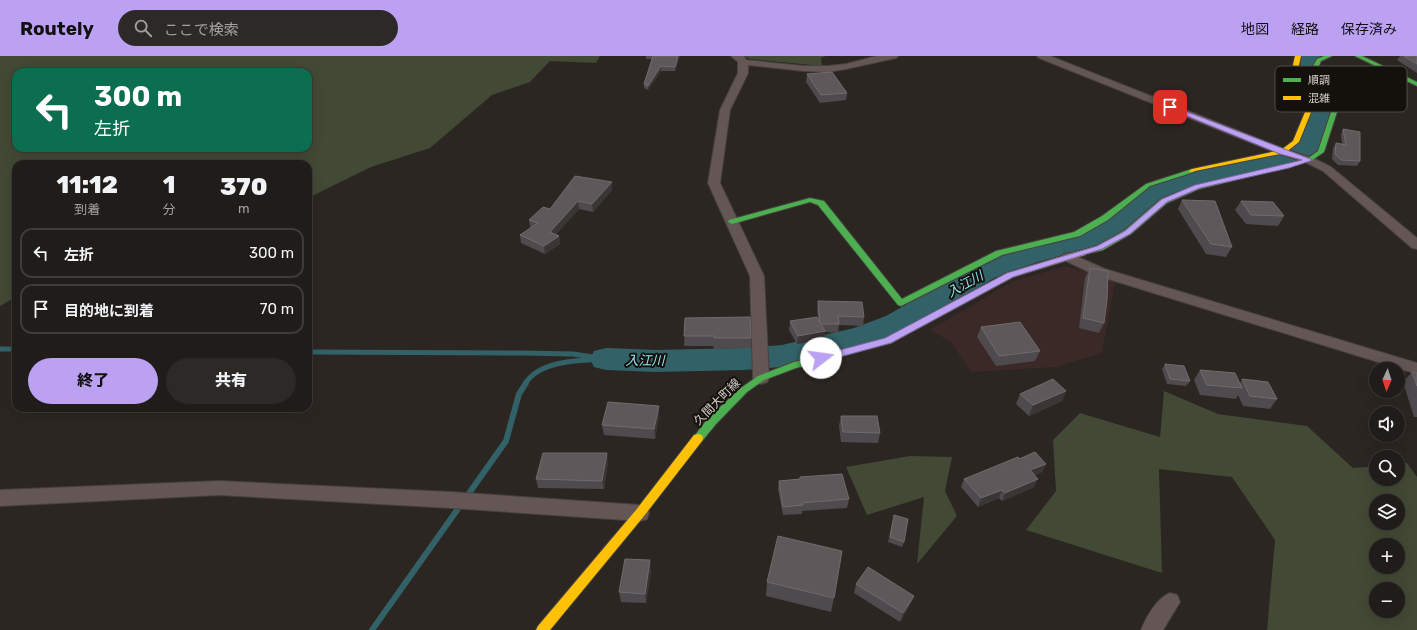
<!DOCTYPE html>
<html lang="ja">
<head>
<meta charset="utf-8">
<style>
	body { margin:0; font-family:Rubik,"Noto Sans JP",sans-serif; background:#2d2926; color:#f1f3f6; height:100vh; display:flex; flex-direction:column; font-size:15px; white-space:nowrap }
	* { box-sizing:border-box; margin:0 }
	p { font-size:13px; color:#a2a1a2 }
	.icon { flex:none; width:22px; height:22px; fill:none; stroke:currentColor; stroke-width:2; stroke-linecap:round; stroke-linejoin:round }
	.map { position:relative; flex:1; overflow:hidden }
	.sheet { position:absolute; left:12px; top:104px; width:300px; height:252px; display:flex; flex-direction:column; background:#201c19; border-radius:12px; box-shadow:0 4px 16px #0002,0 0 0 1px #3d3a38 }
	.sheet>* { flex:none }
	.guide { position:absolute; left:12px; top:12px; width:300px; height:84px; border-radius:12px; box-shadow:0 4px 16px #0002,0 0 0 1px #3d3a38; background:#0b6e4f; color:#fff; overflow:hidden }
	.needle { width:26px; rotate:183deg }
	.buttons { position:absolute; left:1369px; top:306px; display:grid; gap:8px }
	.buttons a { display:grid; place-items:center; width:36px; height:36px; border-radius:50%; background:#201c19; box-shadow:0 4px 16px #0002,0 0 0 1px #3d3a38; font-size:20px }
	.pin { position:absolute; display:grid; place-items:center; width:34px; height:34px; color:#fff; margin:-17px; border-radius:8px; box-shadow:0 2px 6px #0006 }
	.me { position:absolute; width:44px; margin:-22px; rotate:75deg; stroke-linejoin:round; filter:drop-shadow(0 0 3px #0008) }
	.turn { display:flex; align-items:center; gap:14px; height:84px; padding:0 16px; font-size:18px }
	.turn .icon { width:52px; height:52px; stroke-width:2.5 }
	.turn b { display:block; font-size:28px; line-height:34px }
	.eta { display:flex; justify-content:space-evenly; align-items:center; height:68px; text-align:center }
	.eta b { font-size:24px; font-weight:800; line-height:28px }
	.action { display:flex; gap:8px; margin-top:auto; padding:8px 16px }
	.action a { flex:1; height:46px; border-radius:24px; background:#bca0f2; color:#111; font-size:16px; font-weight:800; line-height:46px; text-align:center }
	.action a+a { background:#2d2926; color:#f1f3f6 }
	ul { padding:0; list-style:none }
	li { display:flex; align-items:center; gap:12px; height:50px; margin:0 8px 6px; padding:0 8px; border:2px solid #3d3a38; border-radius:12px }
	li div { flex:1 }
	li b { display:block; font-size:15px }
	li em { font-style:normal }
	header { display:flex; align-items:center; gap:24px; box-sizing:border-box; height:56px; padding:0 20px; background:#bca0f2; color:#111 }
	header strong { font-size:19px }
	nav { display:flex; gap:22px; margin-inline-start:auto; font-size:14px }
	.search { width:280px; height:36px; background:#2d2926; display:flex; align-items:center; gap:10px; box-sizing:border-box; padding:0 14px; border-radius:22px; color:#a2a1a2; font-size:15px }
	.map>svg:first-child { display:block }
	.commercial { fill:#3b2927 }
	.green { fill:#424934; fill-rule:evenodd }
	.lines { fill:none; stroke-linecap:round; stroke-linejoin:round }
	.stream-far1 { stroke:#326268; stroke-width:5 }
	.stream { stroke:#326268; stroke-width:6 }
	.river { fill:#326268; fill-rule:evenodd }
	.street-casing { stroke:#46413d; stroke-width:2 }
	.fast-casing { stroke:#46413d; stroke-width:2 }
	.slow-casing { stroke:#46413d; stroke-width:2 }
	.street { fill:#635655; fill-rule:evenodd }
	.fast { fill:#4caf50; fill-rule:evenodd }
	.slow { fill:#ffc107; fill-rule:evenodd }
	.wall { fill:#4f4a4d }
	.shaded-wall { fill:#3b3636 }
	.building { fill:#5e585b; stroke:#706b6c }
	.route { fill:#bca0f2; stroke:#7a689d }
	.labels { text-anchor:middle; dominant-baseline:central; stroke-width:4; stroke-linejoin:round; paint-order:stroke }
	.street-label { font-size:12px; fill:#d6d0ca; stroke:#14100c }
	.water-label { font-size:13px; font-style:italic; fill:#8de7f2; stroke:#14100c }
	.key { fill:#14100c; stroke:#4e4a45; stroke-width:1 }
	.key-label { font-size:11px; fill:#d6d0ca }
</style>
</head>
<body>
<header>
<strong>Routely</strong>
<div class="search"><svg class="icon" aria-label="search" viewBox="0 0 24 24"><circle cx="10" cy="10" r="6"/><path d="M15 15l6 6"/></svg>ここで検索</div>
<nav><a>地図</a><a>経路</a><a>保存済み</a></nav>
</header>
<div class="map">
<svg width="1417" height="574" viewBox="0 0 1417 574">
	<rect width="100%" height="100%" fill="#2b2621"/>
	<!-- commercial -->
	<path class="commercial" d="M 1066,210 L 1115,225 L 1102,297 L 1056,311 L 971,316 L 951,286 L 930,274 L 1013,225 Z"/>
	<!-- green -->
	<path class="green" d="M 0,0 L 600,0 L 596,7 L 550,5 L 530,26 L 492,39 L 430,92 L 371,111 L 308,142 L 308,108 L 16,108 L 16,241 L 0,250 ZM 16,16 L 308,16 L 308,92 L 16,92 Z
		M 743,0 L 826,0 L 821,2 L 822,10 L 750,3 Z
		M 1164,335 L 1218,358 L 1307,370 L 1353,412 L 1376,410 L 1376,423 L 1398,423 L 1398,408 L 1407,407 L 1417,421 L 1417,574 L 1267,574 L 1275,484 L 1232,421 L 1159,413 L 1162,517 L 1026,474 L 1056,435 L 1053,384 L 1080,357 L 1160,381 ZM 1376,445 L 1398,445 L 1398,467 L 1376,467 ZM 1376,489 L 1398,489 L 1398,511 L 1376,511 ZM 1376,533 L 1398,533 L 1398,555 L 1376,555 Z
		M 910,400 L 952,401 L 945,435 L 957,460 L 917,508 L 924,441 L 867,459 L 846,411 Z"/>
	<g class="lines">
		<!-- stream-far1 -->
		<path class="stream-far1" d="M 0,293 L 16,293
			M 308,296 L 521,297 L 573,298 L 593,301
			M 525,328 C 539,304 582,304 606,303"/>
		<!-- stream -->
		<path class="stream" d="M 372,574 L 506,385 L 519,338 L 526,327"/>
		<!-- river -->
		<path class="river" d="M 1300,0 L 1320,0 L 1320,10 L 1329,32 L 1331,47 L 1328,68 L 1322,90 L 1318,95 L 1295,108 L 1203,127 L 1165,141 L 1126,176 L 1098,190 L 1038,206 L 994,222 L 908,274 L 873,289 L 782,311 L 743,314 L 656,316 L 606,314 L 594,311 L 590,303 L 594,295 L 606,292 L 656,294 L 743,292 L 782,289 L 854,272 L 886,260 L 974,210 L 1018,194 L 1078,178 L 1108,164 L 1147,131 L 1188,116 L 1280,97 L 1300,86 C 1306,68 1313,50 1308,30 C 1305,19 1299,12 1300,0 Z"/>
		<defs>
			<path id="street" d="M 731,0 L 744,0 L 746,4 L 804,10 L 828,10 L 846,8 L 877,0 L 898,0 L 896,2 L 846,13 L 828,16 L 804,15 L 748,9 L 748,17 L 730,54 L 720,127 L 764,220 L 769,322 L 767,326 L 761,328 L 755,326 L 753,322 L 750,220 L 708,127 L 720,54 L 738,17 L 738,6 Z
				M 1037,0 L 1050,0 L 1287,94 L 1313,102 L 1331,111 L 1417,182 L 1417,193 L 1412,192 L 1323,115 L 1305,106 L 1279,98 L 1039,2 Z
				M 1069,197 L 1105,213 L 1417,307 L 1417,318 L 1095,219 L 1064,204 L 1062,201 L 1064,198 Z
				M 219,425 L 451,436 L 640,449 L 647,451 L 649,457 L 647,463 L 640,465 L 451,452 L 219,439 L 0,450 L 0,434 Z
				M 1170,537 L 1177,539 L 1180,546 L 1163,574 L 1141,574 C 1146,561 1157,542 1170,537 Z"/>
			<path id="fast" d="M 1324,0 L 1332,0 L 1321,5 L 1319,10 L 1330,33 L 1337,56 L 1324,96 L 1311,105 L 1199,133 L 1167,147 L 1131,178 L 1103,194 L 1082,199 L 1079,199 L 1078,197 L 1079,195 L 1097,190 L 1125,174 L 1161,143 L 1195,130 L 1307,103 L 1318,95 L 1331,56 L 1324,33 L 1313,10 L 1317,3 Z
				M 1355,0 L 1362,0 L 1417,26 L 1417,30 Z
				M 1192,113 L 1195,115 L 1194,116 L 1150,130 L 1108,164 L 1080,180 L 1002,199 L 901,250 L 898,249 L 818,149 L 810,146 L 732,168 L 728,166 L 729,164 L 810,142 L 824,145 L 902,243 L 996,195 L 1074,176 L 1102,160 L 1146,128 Z
				M 910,270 L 913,271 L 914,273 L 913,275 L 891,287 L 796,312 L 764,324 L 747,336 L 716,368 L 702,385 L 698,386 L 694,385 L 693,382 L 708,362 L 741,332 L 758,320 L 794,306 L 885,283 Z"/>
			<path id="slow" d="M 1295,0 L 1301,0 L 1299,9 L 1314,49 L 1299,86 L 1285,97 L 1190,116 L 1189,115 L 1192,113 L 1281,94 L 1293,85 L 1308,49 L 1293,9 Z
				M 1079,195 L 1082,195 L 1086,197 L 1085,199 L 1013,221 L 913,275 L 907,275 L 906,273 L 907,271 L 1007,217 Z
				M 698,378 L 702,379 L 703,382 L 702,385 L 644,460 L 550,574 L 536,574 L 538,570 L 636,454 L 694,379 Z"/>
		</defs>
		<!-- street casing -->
		<use href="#street" class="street-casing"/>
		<!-- fast casing -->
		<use href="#fast" class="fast-casing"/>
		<!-- slow casing -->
		<use href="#slow" class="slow-casing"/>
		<!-- street -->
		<use href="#street" class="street"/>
		<!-- fast -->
		<use href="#fast" class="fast"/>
		<!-- slow -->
		<use href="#slow" class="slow"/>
	</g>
	<!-- wall -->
	<path class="wall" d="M 646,0 L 680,0 L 675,15 L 661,15 L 648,34 L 644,32 L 644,28 L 652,3 L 646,3 Z
		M 1400,0 L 1417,0 L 1417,17 L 1397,4 Z
		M 807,18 L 847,37 L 846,44 L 820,47 L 806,26 Z
		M 1343,73 L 1360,105 L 1357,110 L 1338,109 L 1332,103 L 1333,92 L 1336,87 L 1342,89 L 1341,78 Z
		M 612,134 L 593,156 L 579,153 L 556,178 L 559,180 L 560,188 L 545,198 L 521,187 L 520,179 L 530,172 L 529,164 L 550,153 Z
		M 1182,144 L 1232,191 L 1226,201 L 1206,198 L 1178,153 Z
		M 1241,145 L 1284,160 L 1278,170 L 1246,168 L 1235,154 Z
		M 1090,212 L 1104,267 L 1099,277 L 1079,272 L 1085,222 Z
		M 818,245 L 864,261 L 863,270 L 839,269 L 838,277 L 825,276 L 824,283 L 797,288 L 789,274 L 790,265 L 818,262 L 817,254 Z
		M 685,262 L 751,282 L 751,292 L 714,293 L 713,290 L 684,290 Z
		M 981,271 L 1040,295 L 1035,305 L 996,310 L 977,281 Z
		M 1165,308 L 1190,325 L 1186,330 L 1167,328 L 1162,313 Z
		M 1200,314 L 1240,327 L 1242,323 L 1277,343 L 1270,353 L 1243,350 L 1238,339 L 1236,343 L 1200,339 L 1194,324 Z
		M 1412,316 L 1417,317 L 1417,361 L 1414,361 L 1403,326 Z
		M 1066,335 L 1062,345 L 1029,360 L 1016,348 L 1020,338 Z
		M 659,350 L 659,360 L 655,383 L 604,379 L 602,369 Z
		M 841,360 L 880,377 L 878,387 L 841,386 L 839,370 Z
		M 1019,403 L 1046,408 L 1042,416 L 1035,419 L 1034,431 L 1002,445 L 999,442 L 978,451 L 961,431 L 964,423 Z
		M 608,406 L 604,433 L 538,432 L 536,423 Z
		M 800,421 L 849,443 L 847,452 L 802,455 L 802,458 L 783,459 L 778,433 L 779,425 L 800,423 Z
		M 894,459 L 904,486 L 902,491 L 888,486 Z
		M 651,514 L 646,547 L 621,546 L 619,536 Z
		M 767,526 L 834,542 L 831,556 L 766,540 Z
		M 856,528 L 914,540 L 910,549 L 900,566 L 854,537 Z"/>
	<!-- shaded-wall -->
	<path class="shaded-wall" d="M 678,0 L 680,0 L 675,15 L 675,11 Z
		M 661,10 L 661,15 L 648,34 L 648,30 Z
		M 612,126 L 612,134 L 593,156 L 592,148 Z
		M 578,145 L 579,153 L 551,184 L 550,176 Z
		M 559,180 L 560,188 L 545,198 L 544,190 Z
		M 825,275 L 824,283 L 797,288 L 798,280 Z
		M 1066,335 L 1062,345 L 1029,360 L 1033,349 Z
		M 659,350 L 659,360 L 655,383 L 654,373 Z
		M 607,397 L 608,406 L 604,433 L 602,425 Z
		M 1046,408 L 1042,416 L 1026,423 L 1030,414 Z
		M 1038,423 L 1034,431 L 1002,445 L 1005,437 Z
		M 1002,434 L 999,442 L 978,451 L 981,442 Z
		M 650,504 L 651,514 L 646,547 L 645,538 Z
		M 914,540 L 910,549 L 900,566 L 903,557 Z"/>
	<!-- building -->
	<path class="building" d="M 653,0 L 678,0 L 675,11 L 661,10 L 648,30 L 644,28 Z
		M 1404,0 L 1417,0 L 1417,8 Z
		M 832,16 L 847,37 L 821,39 L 807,18 Z
		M 1343,73 L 1360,76 L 1360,105 L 1341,104 L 1335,98 L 1336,87 L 1346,89 Z
		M 575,120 L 612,126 L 592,148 L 578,145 L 550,176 L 559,180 L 544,190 L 520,179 L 538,167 L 529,164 L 543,151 L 550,153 Z
		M 1182,144 L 1215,145 L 1232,191 L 1211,188 Z
		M 1241,145 L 1273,146 L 1284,160 L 1251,159 Z
		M 1090,212 L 1108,215 L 1107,244 L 1104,267 L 1083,262 Z
		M 818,245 L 862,246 L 864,261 L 838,260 L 839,268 L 821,268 L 825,275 L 798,280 L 790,265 L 817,261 L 820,267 Z
		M 750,261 L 751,282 L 714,282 L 714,280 L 684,280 L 685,262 Z
		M 1020,266 L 1040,295 L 999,300 L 981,271 Z
		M 1165,308 L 1184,310 L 1190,325 L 1170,323 Z
		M 1200,314 L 1235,317 L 1242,332 L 1207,329 Z
		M 1412,316 L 1417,317 L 1417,330 Z
		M 1053,323 L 1066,335 L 1033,349 L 1020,338 Z
		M 1242,323 L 1268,326 L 1277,343 L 1250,340 Z
		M 608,346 L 659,350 L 654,373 L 602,369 Z
		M 841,360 L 877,360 L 880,377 L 843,376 Z
		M 1035,396 L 1046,408 L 1030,414 L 1038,423 L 1005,437 L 1002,434 L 981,442 L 964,423 L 1018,401 L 1019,403 Z
		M 543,397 L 607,397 L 602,425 L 536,423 Z
		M 842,418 L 849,443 L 802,447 L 803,449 L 783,451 L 779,425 L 800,423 L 800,421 Z
		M 894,459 L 908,463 L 904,486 L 890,481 Z
		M 778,480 L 842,495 L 834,542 L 767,526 Z
		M 625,503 L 650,504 L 645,538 L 619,536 Z
		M 868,511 L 914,540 L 903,557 L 856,528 Z"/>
	<!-- route -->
	<path class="route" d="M 1167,50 L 1172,50 L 1313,104 L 1289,112 L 1200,132 L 1167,146 L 1130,178 L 1102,193 L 1013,221 L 891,287 L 821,306 L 817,305 L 816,302 L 817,300 L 885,282 L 1007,217 L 1097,190 L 1125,175 L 1162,143 L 1195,129 L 1302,104 L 1280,98 L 1167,52 Z"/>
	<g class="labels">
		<!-- street labels -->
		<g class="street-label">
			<text transform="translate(717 346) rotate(-45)">久間大町線</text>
		</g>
		<!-- water labels -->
		<g class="water-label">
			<text transform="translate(965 228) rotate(-29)">入江川</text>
			<text x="645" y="304">入江川</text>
		</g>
	</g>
	<!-- legend -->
	<rect x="1275" y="10" width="132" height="46" rx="6" class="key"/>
	<rect x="1283" y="22" width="18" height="4" fill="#4caf50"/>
	<rect x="1283" y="40" width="18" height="4" fill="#ffc107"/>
	<g class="key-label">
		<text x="1308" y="28">順調</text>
		<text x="1308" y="46">混雑</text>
	</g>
</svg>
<div class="buttons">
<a><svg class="needle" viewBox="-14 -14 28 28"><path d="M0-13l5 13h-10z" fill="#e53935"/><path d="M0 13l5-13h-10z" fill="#a2a1a2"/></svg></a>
<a><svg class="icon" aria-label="sound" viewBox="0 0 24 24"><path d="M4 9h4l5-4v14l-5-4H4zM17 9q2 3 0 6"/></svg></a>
<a><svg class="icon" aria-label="search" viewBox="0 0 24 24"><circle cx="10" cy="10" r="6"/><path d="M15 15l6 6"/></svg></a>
<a><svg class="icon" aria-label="layers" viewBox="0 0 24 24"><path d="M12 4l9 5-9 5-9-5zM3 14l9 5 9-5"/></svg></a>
<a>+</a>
<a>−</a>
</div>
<div class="pin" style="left:1170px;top:51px;background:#d93025"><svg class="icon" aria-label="arrive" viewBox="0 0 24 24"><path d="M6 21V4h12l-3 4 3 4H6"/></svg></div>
<svg class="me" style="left:821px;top:302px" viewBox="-20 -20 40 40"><circle r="19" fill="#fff"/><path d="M0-13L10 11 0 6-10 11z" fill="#bca0f2"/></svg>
<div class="guide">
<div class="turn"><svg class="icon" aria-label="left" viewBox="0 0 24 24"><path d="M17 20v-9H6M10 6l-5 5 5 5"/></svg><div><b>300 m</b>左折</div></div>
</div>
<section class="sheet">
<div class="eta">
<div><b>11:12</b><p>到着</p></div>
<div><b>1</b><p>分</p></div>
<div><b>370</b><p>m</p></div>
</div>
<ul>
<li><svg class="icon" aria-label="left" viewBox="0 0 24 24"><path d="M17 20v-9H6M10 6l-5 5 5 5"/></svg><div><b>左折</b></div><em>300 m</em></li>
<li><svg class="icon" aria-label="arrive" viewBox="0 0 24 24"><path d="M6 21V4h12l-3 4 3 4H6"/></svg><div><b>目的地に到着</b></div><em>70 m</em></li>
</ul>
<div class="action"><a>終了</a><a>共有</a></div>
</section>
</div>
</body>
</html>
